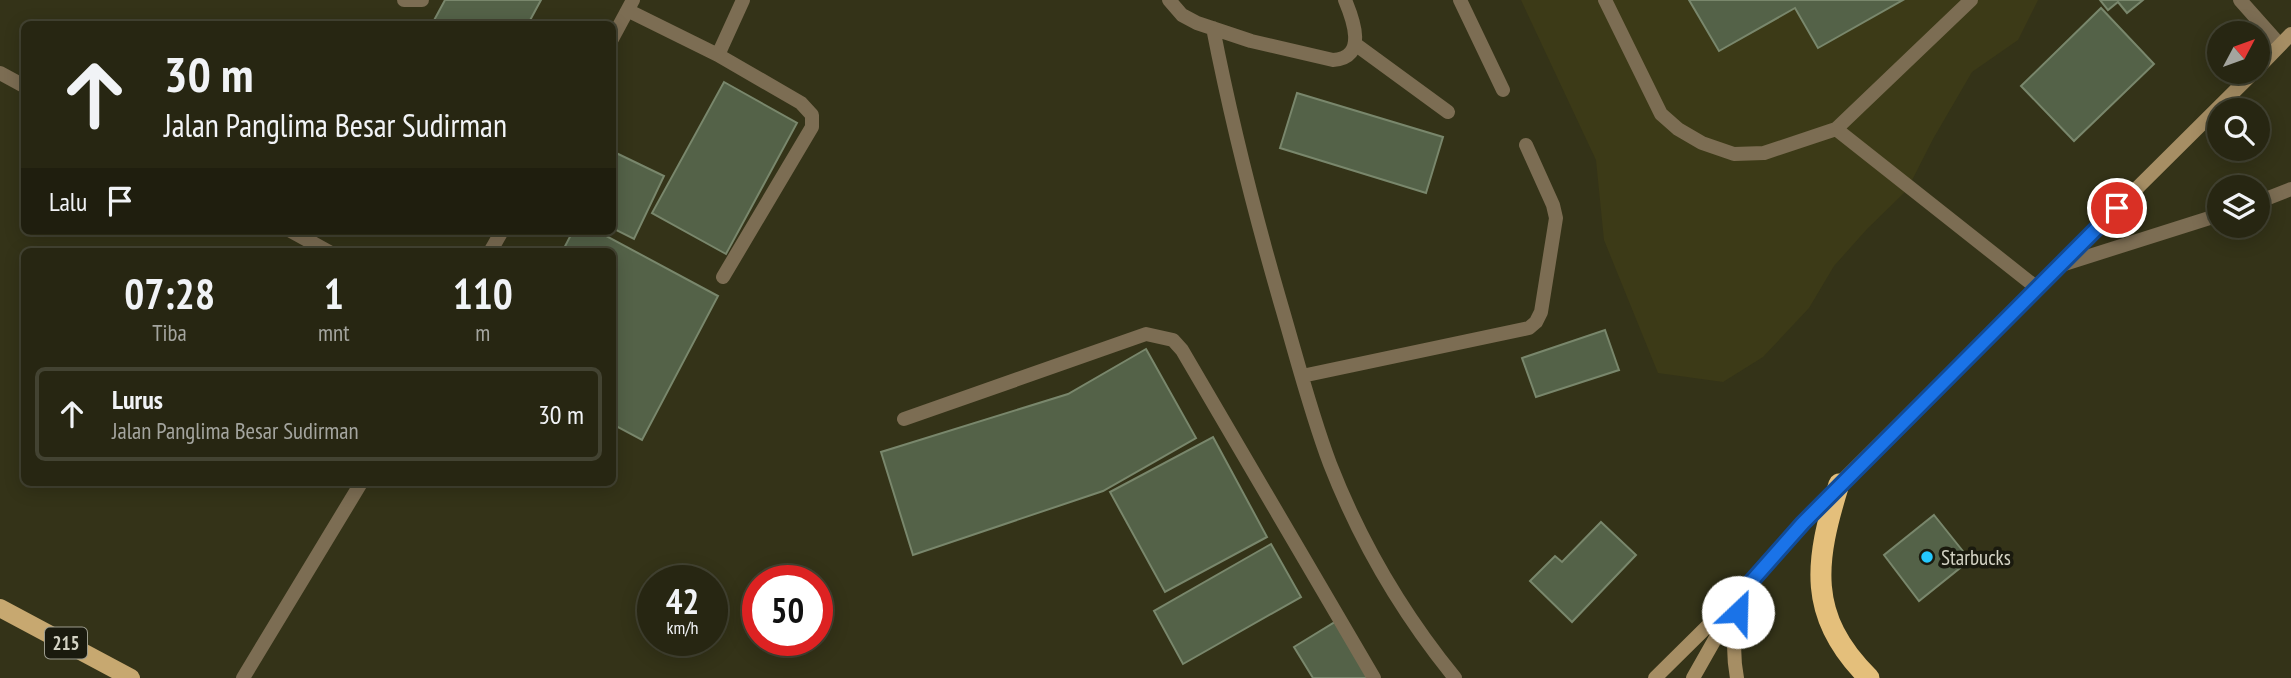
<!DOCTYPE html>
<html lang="id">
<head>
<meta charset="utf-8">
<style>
	body { margin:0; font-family:"PT Sans Narrow",sans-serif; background:#333220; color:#f1f3f6; height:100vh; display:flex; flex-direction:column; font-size:26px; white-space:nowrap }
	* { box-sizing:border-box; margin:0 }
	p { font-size:23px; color:#a4a59f }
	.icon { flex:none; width:38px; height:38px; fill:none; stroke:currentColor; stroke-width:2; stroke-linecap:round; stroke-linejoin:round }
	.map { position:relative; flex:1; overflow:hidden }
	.side { position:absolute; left:21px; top:248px; width:595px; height:238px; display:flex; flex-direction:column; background:#272612; border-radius:10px; box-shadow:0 4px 18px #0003,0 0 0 2px #434332 }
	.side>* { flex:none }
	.guide { position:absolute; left:21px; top:21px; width:595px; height:214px; border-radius:10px; box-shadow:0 4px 18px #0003,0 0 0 2px #434332; background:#272612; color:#f1f3f6; overflow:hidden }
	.needle { width:46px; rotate:49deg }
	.tools { position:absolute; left:2207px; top:21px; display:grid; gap:14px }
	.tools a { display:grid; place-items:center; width:63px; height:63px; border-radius:50%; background:#272612; box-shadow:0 4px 18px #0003,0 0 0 2px #434332; font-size:35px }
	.speed { position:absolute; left:637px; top:565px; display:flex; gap:14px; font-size:35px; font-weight:700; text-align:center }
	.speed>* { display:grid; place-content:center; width:91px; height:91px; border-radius:50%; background:#272612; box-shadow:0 4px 18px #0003,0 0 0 2px #434332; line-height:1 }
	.speed small { font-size:18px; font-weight:400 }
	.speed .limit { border:10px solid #d22; background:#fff; color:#111 }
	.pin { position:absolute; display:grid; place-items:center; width:60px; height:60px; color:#fff; margin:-30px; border:4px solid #fff; border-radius:50%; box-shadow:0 2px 7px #0007 }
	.me { position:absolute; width:77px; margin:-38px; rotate:24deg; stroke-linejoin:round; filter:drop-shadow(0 0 5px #0008) }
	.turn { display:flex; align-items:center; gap:24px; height:147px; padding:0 28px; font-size:32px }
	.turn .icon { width:91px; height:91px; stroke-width:2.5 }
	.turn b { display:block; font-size:49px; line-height:60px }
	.then { display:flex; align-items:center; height:66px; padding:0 28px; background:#0003; gap:14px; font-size:26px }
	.eta { display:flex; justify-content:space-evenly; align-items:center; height:119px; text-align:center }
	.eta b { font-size:42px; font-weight:600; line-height:49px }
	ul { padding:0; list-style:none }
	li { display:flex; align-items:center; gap:21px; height:94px; margin:0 14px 10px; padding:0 14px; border:4px solid #434332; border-radius:10px }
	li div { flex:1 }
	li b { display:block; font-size:26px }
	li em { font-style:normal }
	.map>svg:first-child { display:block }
	.built { fill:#3c3a17 }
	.building { fill:#546248; stroke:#79876c; stroke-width:2 }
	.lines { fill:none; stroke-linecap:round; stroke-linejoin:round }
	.lane { stroke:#7c6d53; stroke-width:14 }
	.street { stroke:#7c6d53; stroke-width:14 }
	.secondary { stroke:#a68e64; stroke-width:14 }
	.primary { stroke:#c7a870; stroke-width:18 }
	.highway { stroke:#e4bf7b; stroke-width:21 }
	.route-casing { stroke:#114b97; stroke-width:18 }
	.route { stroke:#1a73e8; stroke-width:12 }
	.poi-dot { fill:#24c9fe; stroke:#1a1a0e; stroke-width:2.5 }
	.labels { text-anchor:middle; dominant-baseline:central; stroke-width:7; stroke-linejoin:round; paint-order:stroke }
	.shield { fill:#1a1a0e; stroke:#9c9c8d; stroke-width:2 }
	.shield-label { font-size:19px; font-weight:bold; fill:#d4d3c4 }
	.poi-label { font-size:21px; fill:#d4d3c4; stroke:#1a1a0e; text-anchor:start }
</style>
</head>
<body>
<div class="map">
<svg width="2291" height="678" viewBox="0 0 2291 678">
	<rect width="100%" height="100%" fill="#343318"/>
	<!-- built -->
	<path class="built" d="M 1521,0 L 2038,0 L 2018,40 L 1972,72 L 1933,139 L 1907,190 L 1867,229 L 1834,266 L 1809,308 L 1763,357 L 1723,382 L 1658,373 L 1604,240 L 1596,160 Z"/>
	<!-- building -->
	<path class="building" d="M 445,0 L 541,0 L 528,24 L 432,24 Z
		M 1689,0 L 1903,0 L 1818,48 L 1795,8 L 1719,51 Z
		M 2100,0 L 2143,0 L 2127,13 L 2118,2 L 2108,10 Z
		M 2101,8 L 2154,64 L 2074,141 L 2021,86 Z
		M 724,82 L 797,123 L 726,254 L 652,213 Z
		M 1297,93 L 1443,137 L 1426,193 L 1280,148 Z
		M 612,151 L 664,176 L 634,239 L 612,228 Z
		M 573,231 L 597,231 L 718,296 L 642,440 L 612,424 L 612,252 L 562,252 Z
		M 1605,330 L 1619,370 L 1536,397 L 1522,358 Z
		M 1146,349 L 1196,438 L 1103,491 L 913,555 L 881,452 L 1068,394 Z
		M 1213,437 L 1267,537 L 1165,592 L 1110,492 Z
		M 1934,515 L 1970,560 L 1919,601 L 1884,555 Z
		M 1601,522 L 1636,555 L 1572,622 L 1530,581 L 1555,556 L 1562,562 Z
		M 1271,544 L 1301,597 L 1183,664 L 1154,611 Z
		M 1335,622 L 1369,678 L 1313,678 L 1294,647 Z"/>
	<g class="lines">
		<!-- lane -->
		<path class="lane" d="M 404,0 L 422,0
			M 1169,0 L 1182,15 L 1197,23 L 1251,41 L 1333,60 C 1368,58 1353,19 1345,0
			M 1460,0 L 1503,90
			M 1605,0 L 1661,114 L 1678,129 L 1702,143 L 1734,154 L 1764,153 L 1836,129 L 2037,288
			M 629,11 L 718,55 L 801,103 L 812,115 L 812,127 L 723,277
			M 1213,28 C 1231,120 1254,211 1280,301 C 1296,355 1310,411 1330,464 C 1360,541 1402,613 1455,678
			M 612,39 L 633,0
			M 1355,44 L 1448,112
			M 718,55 L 743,0
			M 0,73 L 24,86
			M 1836,129 L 1971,0
			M 291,231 L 329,252
			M 490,252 L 502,231
			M 1302,376 L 1529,328 L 1536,322 L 1541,312 L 1556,218 L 1553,205 L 1526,145
			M 904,419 L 1146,334 L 1173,340 L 1182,350 L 1374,678
			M 243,678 L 361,483"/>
		<!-- street -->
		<path class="street" d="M 2240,0 L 2280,45
			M 2258,202 L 2291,189
			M 2058,266 L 2219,215"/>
		<!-- secondary -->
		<path class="secondary" d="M 2258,68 L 2291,34
			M 1655,678 L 1742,592 L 1839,484 L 2254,72
			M 1693,678 L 1731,611
			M 1737,678 C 1732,652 1734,630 1740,604"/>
		<!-- primary -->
		<path class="primary" d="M 0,608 L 131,678"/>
		<!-- highway -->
		<path class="highway" d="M 1839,484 C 1815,561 1806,616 1869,678"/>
	</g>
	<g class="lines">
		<defs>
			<path id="route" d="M 1738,612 L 1742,592 L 1803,523 L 2117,208"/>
		</defs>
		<!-- route casing -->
		<use href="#route" class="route-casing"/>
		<!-- route -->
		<use href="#route" class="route"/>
	</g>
	<!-- markers -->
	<circle class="poi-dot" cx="1927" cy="557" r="7"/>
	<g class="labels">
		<!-- shield labels -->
		<rect class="shield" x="45" y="627.5" width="42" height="31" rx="5"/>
		<g class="shield-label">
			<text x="66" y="643">215</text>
		</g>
		<!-- poi labels -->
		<g class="poi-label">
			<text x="1941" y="557">Starbucks</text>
		</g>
	</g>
</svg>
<div class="tools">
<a><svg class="needle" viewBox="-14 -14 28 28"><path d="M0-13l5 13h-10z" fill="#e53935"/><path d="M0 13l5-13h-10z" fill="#a4a59f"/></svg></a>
<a><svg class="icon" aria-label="search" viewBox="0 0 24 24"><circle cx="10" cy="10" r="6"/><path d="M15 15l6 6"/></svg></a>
<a><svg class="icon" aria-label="layers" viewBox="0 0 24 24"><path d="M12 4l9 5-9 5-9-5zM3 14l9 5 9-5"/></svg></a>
</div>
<div class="speed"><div>42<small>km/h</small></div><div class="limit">50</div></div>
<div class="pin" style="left:2117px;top:208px;background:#d93025"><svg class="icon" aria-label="arrive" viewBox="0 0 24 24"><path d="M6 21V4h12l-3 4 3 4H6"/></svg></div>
<svg class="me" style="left:1738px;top:612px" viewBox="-20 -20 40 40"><circle r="19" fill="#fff"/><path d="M0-13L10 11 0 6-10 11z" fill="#1a73e8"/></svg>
<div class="guide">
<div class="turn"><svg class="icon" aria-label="ahead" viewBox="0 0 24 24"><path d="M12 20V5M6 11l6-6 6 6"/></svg><div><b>30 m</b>Jalan Panglima Besar Sudirman</div></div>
<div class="then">Lalu<svg class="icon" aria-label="arrive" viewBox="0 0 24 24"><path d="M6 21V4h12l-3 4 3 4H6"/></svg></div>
</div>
<section class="side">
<div class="eta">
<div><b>07:28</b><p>Tiba</p></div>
<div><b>1</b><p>mnt</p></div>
<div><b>110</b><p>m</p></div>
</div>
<ul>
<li><svg class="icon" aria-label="ahead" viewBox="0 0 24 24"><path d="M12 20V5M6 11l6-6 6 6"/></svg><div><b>Lurus</b><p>Jalan Panglima Besar Sudirman</p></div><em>30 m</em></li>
</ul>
</section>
</div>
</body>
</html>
